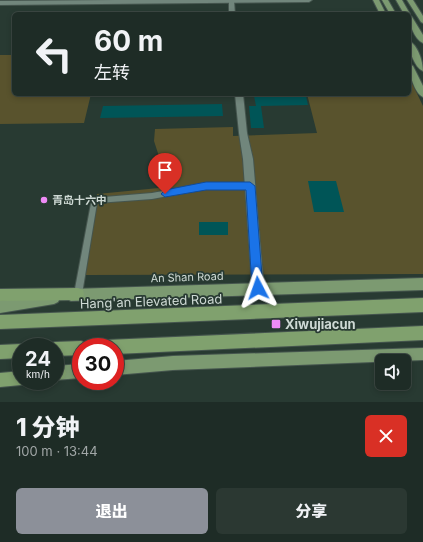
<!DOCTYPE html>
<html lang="zh">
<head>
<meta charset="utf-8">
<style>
	body { margin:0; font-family:Inter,"Noto Sans SC",sans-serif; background:#2b3832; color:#f1f3f6; height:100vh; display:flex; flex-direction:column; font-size:15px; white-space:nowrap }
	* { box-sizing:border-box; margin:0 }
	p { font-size:13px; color:#a1a7a7 }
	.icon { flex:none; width:22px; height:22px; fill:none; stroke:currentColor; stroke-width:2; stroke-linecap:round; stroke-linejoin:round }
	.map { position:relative; height:402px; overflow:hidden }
	.panel { display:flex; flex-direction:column; background:#1e2c26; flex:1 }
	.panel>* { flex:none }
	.top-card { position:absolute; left:12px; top:12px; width:399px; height:84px; border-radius:6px; box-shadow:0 2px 6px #0003,0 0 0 1px #3c4843; background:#1e2c26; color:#f1f3f6; overflow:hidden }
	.tools { position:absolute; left:375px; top:354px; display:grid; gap:8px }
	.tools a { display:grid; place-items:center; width:36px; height:36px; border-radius:6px; background:#1e2c26; box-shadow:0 2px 6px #0003,0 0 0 1px #3c4843; font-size:20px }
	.speed { position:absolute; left:12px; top:338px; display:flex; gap:8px; font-size:20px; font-weight:700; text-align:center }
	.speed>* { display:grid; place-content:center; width:52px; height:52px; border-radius:50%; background:#1e2c26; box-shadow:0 2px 6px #0003,0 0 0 1px #3c4843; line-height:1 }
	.speed small { font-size:10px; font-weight:400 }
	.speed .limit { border:6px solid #d22; background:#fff; color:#111 }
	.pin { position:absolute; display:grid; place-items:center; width:34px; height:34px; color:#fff; margin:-41px -17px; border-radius:50% 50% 50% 0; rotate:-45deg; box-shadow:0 0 4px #0007 }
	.pin .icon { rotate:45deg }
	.me { position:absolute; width:44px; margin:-22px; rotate:356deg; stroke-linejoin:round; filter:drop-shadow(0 0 3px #0008) }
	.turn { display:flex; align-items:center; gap:14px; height:84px; padding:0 16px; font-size:18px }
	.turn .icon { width:52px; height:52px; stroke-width:2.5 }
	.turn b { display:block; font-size:28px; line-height:34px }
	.round { display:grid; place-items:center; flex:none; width:42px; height:42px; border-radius:6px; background:#2b3832 }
	.overview { display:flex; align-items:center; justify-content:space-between; height:68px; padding:0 16px }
	h1 { font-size:24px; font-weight:800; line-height:30px }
	.action { display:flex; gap:8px; margin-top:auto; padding:8px 16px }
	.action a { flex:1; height:46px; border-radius:6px; background:#8c9099; color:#fff; font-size:16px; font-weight:800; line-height:46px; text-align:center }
	.action a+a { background:#2b3832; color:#f1f3f6 }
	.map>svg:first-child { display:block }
	.green { fill:#59532d }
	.building { fill:#005557 }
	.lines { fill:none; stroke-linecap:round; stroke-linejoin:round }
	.service-casing { stroke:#45554e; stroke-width:2 }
	.minor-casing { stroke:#45554e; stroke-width:2 }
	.tertiary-casing { stroke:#45554e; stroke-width:2 }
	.primary-casing { stroke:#45554e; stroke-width:2 }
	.trunk-casing { stroke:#45554e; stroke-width:2 }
	.service { fill:#71867c; fill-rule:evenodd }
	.minor { fill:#71867c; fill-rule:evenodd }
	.tertiary { fill:#71867c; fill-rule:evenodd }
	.primary { fill:#7c9a71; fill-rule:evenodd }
	.trunk { fill:#80a16e; fill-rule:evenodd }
	.route { fill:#1a73e8; stroke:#114b97 }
	.poi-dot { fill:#ef8bf6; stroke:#283a32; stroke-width:1.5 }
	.labels { text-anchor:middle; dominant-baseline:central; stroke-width:3.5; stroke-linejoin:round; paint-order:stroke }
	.poi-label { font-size:11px; font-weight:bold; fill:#ced9d4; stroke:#283a32; text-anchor:start }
	.street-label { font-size:11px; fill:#ced9d4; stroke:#283a32 }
	.near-street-label { font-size:13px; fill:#ced9d4; stroke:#283a32 }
	.near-poi-label { font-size:13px; font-weight:bold; fill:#ced9d4; stroke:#283a32; text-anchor:start }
</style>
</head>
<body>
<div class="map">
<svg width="423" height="402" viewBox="0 0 423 402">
	<rect width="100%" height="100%" fill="#283a32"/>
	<!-- green -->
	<path class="green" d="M 0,55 L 14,55 L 14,94 L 91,94 L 84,123 L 0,124 Z
		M 409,81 L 411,81 L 423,106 L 423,274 L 85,275 L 97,194 L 169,187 L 154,141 L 155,129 L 233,127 L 233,136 L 317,133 L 307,94 L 409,94 Z"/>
	<!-- building -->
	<path class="building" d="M 254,96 L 306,96 L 308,105 L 261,106 L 264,128 L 251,128 L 249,106 L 256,106 Z
		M 222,104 L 223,116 L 100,118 L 103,106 Z
		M 308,181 L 336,181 L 344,212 L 314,212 Z
		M 199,222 L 228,222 L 228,235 L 199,235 Z"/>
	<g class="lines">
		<defs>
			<path id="service" d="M 206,183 L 250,183 L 252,184 L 253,186 L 252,188 L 250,189 L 206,189 L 152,199 L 97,203 L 82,294 L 81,297 L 78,298 L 75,297 L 74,294 L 92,198 L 152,193 Z"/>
			<path id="minor" d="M 229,0 L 234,1 L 235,14 L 229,14 Z
				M 235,94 L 243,94 L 247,133 L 253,159 L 264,288 L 262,292 L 258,294 L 254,292 L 252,288 L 243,159 L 239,133 Z"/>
			<path id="tertiary" d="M 114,0 L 312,0 L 309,2 L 0,5 L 0,1 Z"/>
			<path id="primary" d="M 373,0 L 379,0 L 386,14 L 380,14 Z
				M 382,0 L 388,0 L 396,14 L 390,14 Z
				M 396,0 L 402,0 L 410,14 L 409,15 L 412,17 L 423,35 L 423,43 C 414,39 409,23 409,14 L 404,14 Z
				M 407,0 L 413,0 L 423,16 L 423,23 L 421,22 Z
				M 409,41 C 418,45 423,62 423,71 C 414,67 409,50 409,41 Z
				M 409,64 L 413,66 L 423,86 L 423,97 C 414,93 409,72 409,64 Z
				M 423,278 L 423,290 L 71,301 L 67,299 L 65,295 L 67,291 L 71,289 Z
				M 54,292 L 58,294 L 60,298 L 58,302 L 54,304 L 0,313 L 0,301 Z
				M 423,348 L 423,360 L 173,370 L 115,375 L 115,361 L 173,356 Z
				M 81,364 L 81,378 L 55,380 L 55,366 Z"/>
			<path id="trunk" d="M 78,288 L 83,290 L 84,294 L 83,298 L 78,300 L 0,301 L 0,289 Z
				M 423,298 L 423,312 L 0,329 L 0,315 Z
				M 423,326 L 423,340 L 115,354 L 115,347 L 99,347 L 101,342 L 106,340 Z
				M 81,341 L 86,343 L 88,347 L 81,347 L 81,355 L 55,356 L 55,347 L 49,347 L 50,344 L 55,342 Z
				M 21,344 L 26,347 L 21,347 L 21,358 L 0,359 L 0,345 Z
				M 59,366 L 64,368 L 66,373 L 64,378 L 55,381 L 55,367 Z
				M 21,371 L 21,381 L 27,381 L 26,383 L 21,385 L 0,387 L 0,373 Z"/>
		</defs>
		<!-- service casing -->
		<use href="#service" class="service-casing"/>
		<!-- minor casing -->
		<use href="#minor" class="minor-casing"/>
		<!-- tertiary casing -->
		<use href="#tertiary" class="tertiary-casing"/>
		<!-- primary casing -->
		<use href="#primary" class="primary-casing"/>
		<!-- trunk casing -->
		<use href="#trunk" class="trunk-casing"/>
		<!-- service -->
		<use href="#service" class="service"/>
		<!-- minor -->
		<use href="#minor" class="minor"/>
		<!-- tertiary -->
		<use href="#tertiary" class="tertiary"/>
		<!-- primary -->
		<use href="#primary" class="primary"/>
		<!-- trunk -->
		<use href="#trunk" class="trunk"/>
	</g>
	<!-- route -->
	<path class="route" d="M 206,182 L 250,182 L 255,186 L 263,288 L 261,292 L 258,294 L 254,292 L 252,288 L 246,190 L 206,190 L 165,197 L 161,194 L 165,190 Z"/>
	<!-- markers -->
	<g class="poi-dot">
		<circle cx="44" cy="200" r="4"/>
		<rect x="271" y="319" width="10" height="10" rx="2"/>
	</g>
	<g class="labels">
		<!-- poi labels -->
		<g class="poi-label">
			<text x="52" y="200">青岛十六中</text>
		</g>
		<!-- street labels -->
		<g class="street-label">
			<text transform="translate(187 277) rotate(-2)">An Shan Road</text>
		</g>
		<!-- near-street labels -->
		<g class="near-street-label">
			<text transform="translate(151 301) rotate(-2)">Hang'an Elevated Road</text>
		</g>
		<!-- near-poi labels -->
		<g class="near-poi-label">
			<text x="285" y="324">Xiwujiacun</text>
		</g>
	</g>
</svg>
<div class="tools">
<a><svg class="icon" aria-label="sound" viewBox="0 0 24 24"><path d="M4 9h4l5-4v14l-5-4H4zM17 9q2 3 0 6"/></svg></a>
</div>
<div class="speed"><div>24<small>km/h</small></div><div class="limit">30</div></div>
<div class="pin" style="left:165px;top:194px;background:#d93025"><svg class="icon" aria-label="arrive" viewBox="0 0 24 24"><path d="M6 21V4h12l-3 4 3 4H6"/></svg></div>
<svg class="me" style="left:258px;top:288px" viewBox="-20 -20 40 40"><path d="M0-17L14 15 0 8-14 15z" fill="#1a73e8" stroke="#fff" stroke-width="4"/></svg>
<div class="top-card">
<div class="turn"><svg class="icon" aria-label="left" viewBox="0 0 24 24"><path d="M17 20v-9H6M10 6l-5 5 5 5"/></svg><div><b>60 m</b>左转</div></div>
</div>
</div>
<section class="panel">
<div class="overview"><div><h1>1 分钟</h1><p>100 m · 13:44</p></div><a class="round" style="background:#d93025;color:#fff"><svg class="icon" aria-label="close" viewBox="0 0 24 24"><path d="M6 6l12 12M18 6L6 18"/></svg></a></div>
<div class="action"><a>退出</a><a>分享</a></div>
</section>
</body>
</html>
